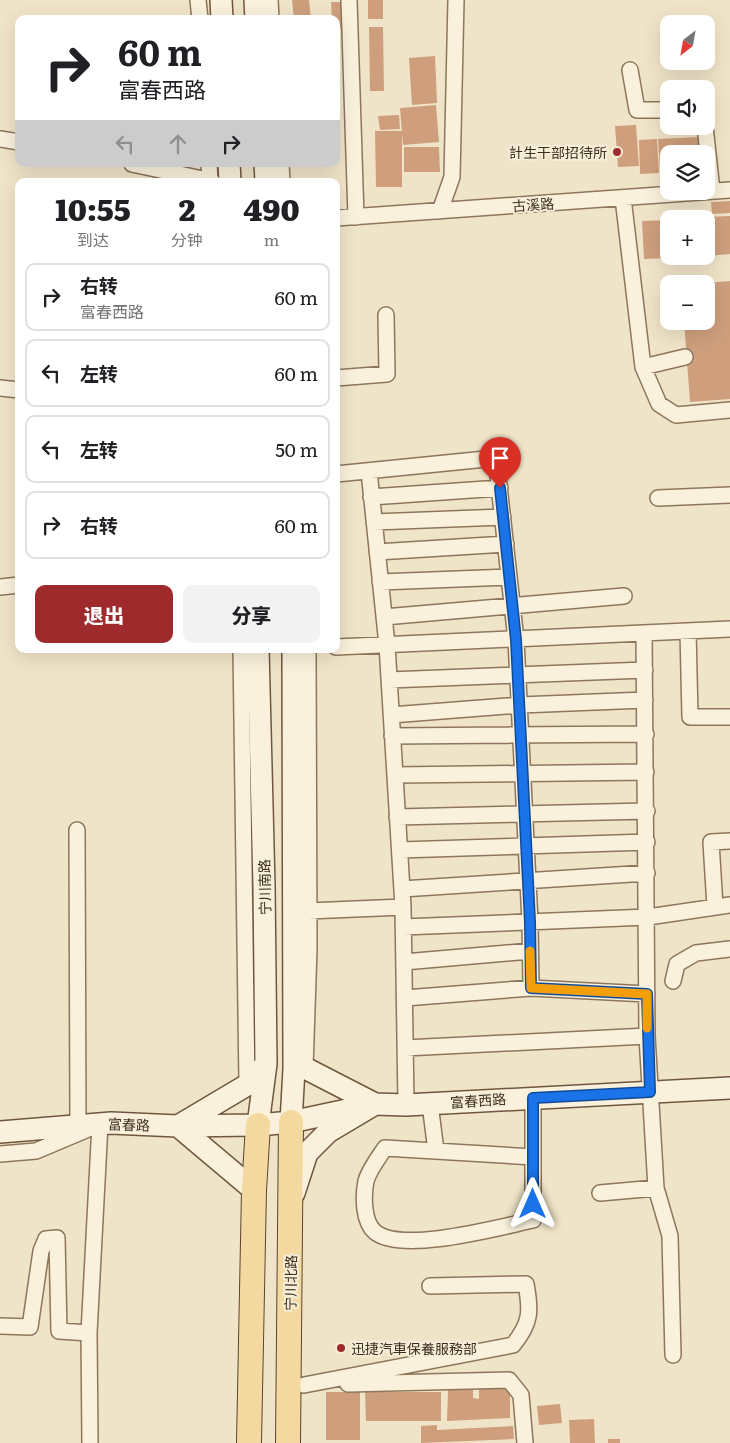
<!DOCTYPE html>
<html lang="zh">
<head>
<meta charset="utf-8">
<style>
	body { margin:0; font-family:Literata,"Noto Sans SC",serif; background:#f2f2f2; color:#202124; height:100vh; display:flex; flex-direction:column; font-size:19px; white-space:nowrap }
	* { box-sizing:border-box; margin:0 }
	p { font-size:16px; color:#757577 }
	.icon { flex:none; width:28px; height:28px; fill:none; stroke:currentColor; stroke-width:2; stroke-linecap:round; stroke-linejoin:round }
	.map { position:relative; flex:1; overflow:hidden }
	.drawer { position:absolute; left:15px; top:178px; width:325px; height:475px; display:flex; flex-direction:column; background:#fff; border-radius:10px; box-shadow:0 5px 20px #0002 }
	.drawer>* { flex:none }
	.banner { position:absolute; left:15px; top:15px; width:325px; height:152px; border-radius:10px; box-shadow:0 5px 20px #0002; background:#fff; color:#202124; overflow:hidden }
	.needle { width:32px; rotate:211deg }
	.tools { position:absolute; left:660px; top:15px; display:grid; gap:10px }
	.tools a { display:grid; place-items:center; width:55px; height:55px; border-radius:10px; background:#fff; box-shadow:0 5px 20px #0002; font-size:25px }
	.pin { position:absolute; display:grid; place-items:center; width:42px; height:42px; color:#fff; margin:-51px -21px; border-radius:50% 50% 50% 0; rotate:-45deg; box-shadow:0 0 5px #0007 }
	.pin .icon { rotate:45deg }
	.me { position:absolute; width:55px; margin:-28px; rotate:0deg; stroke-linejoin:round; filter:drop-shadow(0 0 4px #0008) }
	.turn { display:flex; align-items:center; gap:18px; height:105px; padding:0 20px; font-size:22px }
	.turn .icon { width:65px; height:65px; stroke-width:2.5 }
	.turn b { display:block; font-size:35px; line-height:42px }
	.lanes { display:flex; align-items:center; height:48px; padding:0 20px; background:#0003; justify-content:center; gap:25px; direction:ltr }
	.lanes .off { opacity:.35 }
	.eta { display:flex; justify-content:space-evenly; align-items:center; height:85px; text-align:center }
	.eta b { font-size:30px; font-weight:800; line-height:35px }
	.cta { display:flex; gap:10px; margin-top:auto; padding:10px 20px }
	.cta a { flex:1; height:58px; border-radius:10px; background:#9e2a2b; color:#fff; font-size:20px; font-weight:800; line-height:58px; text-align:center }
	.cta a+a { background:#f2f2f2; color:#202124 }
	ul { padding:0; list-style:none }
	li { display:flex; align-items:center; gap:15px; height:68px; margin:0 10px 8px; padding:0 10px; border:2px solid #e0e0e0; border-radius:10px }
	li div { flex:1 }
	li b { display:block; font-size:19px }
	li em { font-style:normal }
	.map>svg:first-child { display:block }
	.building { fill:#cf9f7d }
	.lines { fill:none; stroke-linecap:round; stroke-linejoin:round }
	.minor-casing { stroke:#8d765c; stroke-width:18 }
	.secondary-casing { stroke:#6f573f; stroke-width:24 }
	.primary-casing { stroke:#5b4430; stroke-width:26 }
	.minor { stroke:#faf1dc; stroke-width:15 }
	.secondary { stroke:#faf1dc; stroke-width:21 }
	.primary { stroke:#f3d9a0; stroke-width:24 }
	.route-casing { stroke:#114b97; stroke-width:12 }
	.route { stroke:#1a73e8; stroke-width:9 }
	.slow { stroke:#f59e0b; stroke-width:9 }
	.poi-dot { fill:#9e2a2b; stroke:#f7eed8; stroke-width:2 }
	.labels { text-anchor:middle; dominant-baseline:central; stroke-width:4; stroke-linejoin:round; paint-order:stroke }
	.poi-label { font-size:14px; fill:#3d2e20; stroke:#f7eed8; text-anchor:end }
	.street-label { font-size:14px; fill:#3d2e20; stroke:#f7eed8 }
</style>
</head>
<body>
<div class="map">
<svg width="730" height="1443" viewBox="0 0 730 1443">
	<rect width="100%" height="100%" fill="#f0e4c8"/>
	<!-- building -->
	<path class="building" d="M 292,0 L 309,0 L 311,19 L 294,19 Z
		M 368,0 L 383,0 L 383,19 L 368,19 Z
		M 331,2 L 343,2 L 344,28 L 336,29 L 336,19 L 332,19 Z
		M 369,27 L 383,27 L 384,91 L 370,91 Z
		M 435,56 L 437,103 L 412,105 L 409,58 Z
		M 436,105 L 439,142 L 403,145 L 400,108 Z
		M 399,115 L 400,129 L 380,130 L 378,116 Z
		M 636,125 L 639,166 L 618,167 L 615,126 Z
		M 375,131 L 402,131 L 402,187 L 376,187 Z
		M 700,137 L 701,154 L 669,154 L 669,170 L 660,170 L 658,139 Z
		M 657,139 L 659,173 L 640,174 L 639,140 Z
		M 404,147 L 439,147 L 440,172 L 404,172 Z
		M 730,201 L 730,213 L 712,214 L 711,202 Z
		M 730,216 L 730,254 L 706,256 L 706,217 Z
		M 669,220 L 669,258 L 644,259 L 642,221 Z
		M 730,281 L 730,399 L 690,402 L 684,321 L 706,321 L 706,283 Z
		M 510,1387 L 510,1418 L 447,1421 L 448,1390 L 473,1389 L 473,1398 L 479,1399 L 479,1388 Z
		M 326,1392 L 360,1392 L 360,1440 L 326,1440 Z
		M 365,1392 L 441,1392 L 441,1421 L 366,1421 Z
		M 560,1404 L 562,1423 L 539,1425 L 537,1406 Z
		M 594,1419 L 595,1443 L 570,1443 L 569,1420 Z
		M 437,1425 L 437,1430 L 513,1426 L 514,1439 L 421,1443 L 421,1426 Z
		M 608,1439 L 620,1439 L 620,1443 L 608,1443 Z"/>
	<g class="lines">
		<defs>
			<path id="minor" d="M 198,0 L 200,19
				M 270,0 L 271,19
				M 349,0 L 356,217
				M 630,70 L 637,110 L 669,110
				M 705,126 L 712,191
				M 0,139 L 19,142
				M 132,164 L 212,181
				M 209,164 L 210,181
				M 281,164 L 282,181
				M 623,198 L 643,367 L 659,404 L 676,415 L 730,410
				M 440,211 L 452,177 L 456,0
				M 336,218 L 730,190
				M 643,367 L 685,357
				M 336,378 L 387,374 L 386,315
				M 0,388 L 19,390
				M 369,471 L 387,645 L 403,907 L 406,1105
				M 336,474 L 496,458 L 516,640 L 530,922 L 531,988
				M 371,497 L 500,488
				M 658,498 L 730,495
				M 374,522 L 503,517
				M 377,552 L 506,544
				M 380,582 L 509,577
				M 0,587 L 19,585
				M 384,617 L 624,596
				M 688,631 L 690,717 L 730,717
				M 644,634 L 647,1036 L 656,1188 L 670,1236 L 673,1355
				M 336,647 L 730,629
				M 241,649 L 247,1085
				M 389,680 L 645,670
				M 391,715 L 520,705 L 645,700
				M 392,736 L 646,734
				M 395,775 L 646,772
				M 397,817 L 647,811
				M 77,830 L 78,1126
				M 400,850 L 647,842
				M 402,889 L 647,873
				M 715,907 L 711,842 L 730,841
				M 308,911 L 403,907
				M 403,927 L 648,917 L 730,905
				M 404,962 L 530,951
				M 673,981 L 677,964 L 696,953 L 730,949
				M 405,998 L 531,988 L 647,994
				M 405,1048 L 647,1036
				M 305,1068 L 309,949 L 308,649
				M 533,1098 L 533,1220 C 500,1227 402,1254 375,1232 C 363,1222 363,1196 366,1181 C 369,1170 379,1157 385,1148 L 533,1157
				M 430,1104 L 436,1151
				M 0,1154 L 36,1151 L 100,1124 L 89,1333 L 90,1443
				M 600,1193 L 656,1188
				M 0,1326 L 30,1327 L 41,1251 L 46,1239 L 57,1238 L 59,1331 L 89,1333
				M 348,1384 L 509,1380 L 521,1395 L 525,1443
				M 304,1385 L 513,1345 C 531,1323 531,1311 526,1284 L 430,1286"/>
			<path id="secondary" d="M 221,0 L 222,19
				M 255,0 L 256,19
				M 229,164 L 230,181
				M 265,164 L 266,181
				M 258,649 L 264,886 L 266,1064 L 258,1125
				M 294,1069 L 305,1068 L 375,1104 L 328,1132 L 307,1153 L 294,1193
				M 291,1122 L 294,1069 L 293,649
				M 0,1132 L 111,1123 L 178,1126 L 258,1125 L 291,1122 L 375,1104 L 406,1105 L 730,1088
				M 254,1190 L 178,1126 L 247,1085 L 266,1064"/>
			<path id="primary" d="M 249,1443 L 254,1190 L 258,1125
				M 288,1443 L 291,1122"/>
		</defs>
		<!-- minor casing -->
		<use href="#minor" class="minor-casing"/>
		<!-- secondary casing -->
		<use href="#secondary" class="secondary-casing"/>
		<!-- primary casing -->
		<use href="#primary" class="primary-casing"/>
		<!-- minor -->
		<use href="#minor" class="minor"/>
		<!-- secondary -->
		<use href="#secondary" class="secondary"/>
		<!-- primary -->
		<use href="#primary" class="primary"/>
	</g>
	<g class="lines">
		<defs>
			<path id="route" d="M 500,488 L 516,640 L 530,922 L 531,988 L 647,994 L 650,1092 L 533,1098 L 533,1204"/>
		</defs>
		<!-- route casing -->
		<use href="#route" class="route-casing"/>
		<!-- route -->
		<use href="#route" class="route"/>
		<!-- slow -->
		<path class="slow" d="M 530,951 L 531,988 L 647,994 L 647,1028"/>
	</g>
	<!-- markers -->
	<g class="poi-dot">
		<circle cx="617" cy="152" r="5"/>
		<circle cx="341" cy="1348" r="5"/>
	</g>
	<g class="labels">
		<!-- poi labels -->
		<g class="poi-label">
			<text x="607" y="152">計生干部招待所</text>
			<text x="351" y="1348" text-anchor="start">迅捷汽車保養服務部</text>
		</g>
		<!-- street labels -->
		<g class="street-label">
			<text transform="translate(533 204) rotate(-4)">古溪路</text>
			<text transform="translate(264 887) rotate(-91)">宁川南路</text>
			<text transform="translate(478 1100) rotate(-4)">富春西路</text>
			<text transform="translate(129 1124) rotate(2)">富春路</text>
			<text transform="translate(290 1283) rotate(-89)">宁川北路</text>
		</g>
	</g>
</svg>
<div class="tools">
<a><svg class="needle" viewBox="-14 -14 28 28"><path d="M0-13l5 13h-10z" fill="#e53935"/><path d="M0 13l5-13h-10z" fill="#757577"/></svg></a>
<a><svg class="icon" aria-label="sound" viewBox="0 0 24 24"><path d="M4 9h4l5-4v14l-5-4H4zM17 9q2 3 0 6"/></svg></a>
<a><svg class="icon" aria-label="layers" viewBox="0 0 24 24"><path d="M12 4l9 5-9 5-9-5zM3 14l9 5 9-5"/></svg></a>
<a>+</a>
<a>−</a>
</div>
<div class="pin" style="left:500px;top:488px;background:#d93025"><svg class="icon" aria-label="arrive" viewBox="0 0 24 24"><path d="M6 21V4h12l-3 4 3 4H6"/></svg></div>
<svg class="me" style="left:533px;top:1204px" viewBox="-20 -20 40 40"><path d="M0-17L14 15 0 8-14 15z" fill="#1a73e8" stroke="#fff" stroke-width="4"/></svg>
<div class="banner">
<div class="turn"><svg class="icon" aria-label="right" viewBox="0 0 24 24"><path d="M7 20v-9h11M14 6l5 5-5 5"/></svg><div><b>60 m</b>富春西路</div></div>
<div class="lanes"><svg class="icon off" aria-label="left" viewBox="0 0 24 24"><path d="M17 20v-9H6M10 6l-5 5 5 5"/></svg><svg class="icon off" aria-label="ahead" viewBox="0 0 24 24"><path d="M12 20V5M6 11l6-6 6 6"/></svg><svg class="icon" aria-label="right" viewBox="0 0 24 24"><path d="M7 20v-9h11M14 6l5 5-5 5"/></svg></div>
</div>
<section class="drawer">
<div class="eta">
<div><b>10:55</b><p>到达</p></div>
<div><b>2</b><p>分钟</p></div>
<div><b>490</b><p>m</p></div>
</div>
<ul>
<li><svg class="icon" aria-label="right" viewBox="0 0 24 24"><path d="M7 20v-9h11M14 6l5 5-5 5"/></svg><div><b>右转</b><p>富春西路</p></div><em>60 m</em></li>
<li><svg class="icon" aria-label="left" viewBox="0 0 24 24"><path d="M17 20v-9H6M10 6l-5 5 5 5"/></svg><div><b>左转</b></div><em>60 m</em></li>
<li><svg class="icon" aria-label="left" viewBox="0 0 24 24"><path d="M17 20v-9H6M10 6l-5 5 5 5"/></svg><div><b>左转</b></div><em>50 m</em></li>
<li><svg class="icon" aria-label="right" viewBox="0 0 24 24"><path d="M7 20v-9h11M14 6l5 5-5 5"/></svg><div><b>右转</b></div><em>60 m</em></li>
</ul>
<div class="cta"><a>退出</a><a>分享</a></div>
</section>
</div>
</body>
</html>
